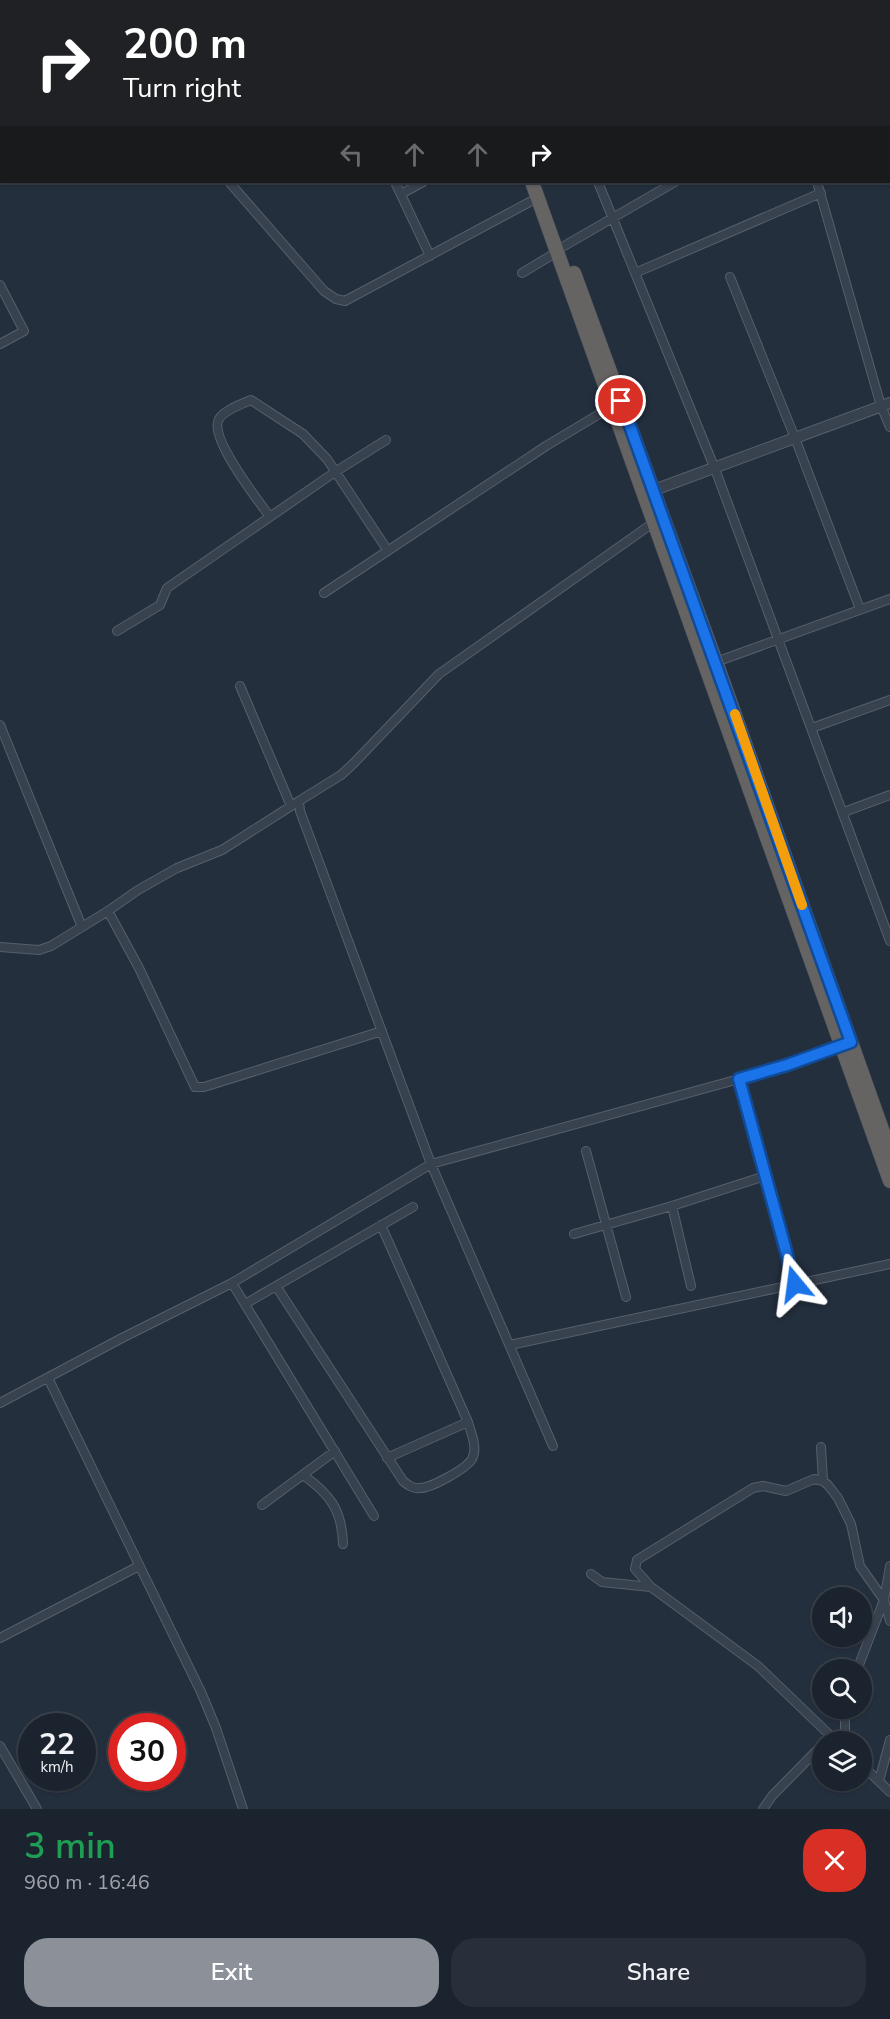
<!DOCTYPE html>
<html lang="en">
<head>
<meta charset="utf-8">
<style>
	body { margin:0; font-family:"Nunito Sans",sans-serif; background:#282f3a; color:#f1f3f6; height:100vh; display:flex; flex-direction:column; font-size:22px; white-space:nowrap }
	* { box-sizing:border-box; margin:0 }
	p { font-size:20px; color:#a0a4aa }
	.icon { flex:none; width:33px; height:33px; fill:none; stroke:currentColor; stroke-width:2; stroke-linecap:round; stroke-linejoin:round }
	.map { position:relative; height:1809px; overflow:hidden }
	.drawer { display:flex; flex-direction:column; background:#1b232e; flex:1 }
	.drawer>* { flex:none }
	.banner { position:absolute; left:0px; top:0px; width:891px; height:183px; box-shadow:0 2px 4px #0004,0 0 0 2px #39404a; background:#202124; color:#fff; overflow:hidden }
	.controls { position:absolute; left:812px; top:1587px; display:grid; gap:12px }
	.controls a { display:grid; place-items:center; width:60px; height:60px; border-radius:50%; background:#1b232e; box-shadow:0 2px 4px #0004,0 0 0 2px #39404a; font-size:30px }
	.speed { position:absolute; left:18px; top:1713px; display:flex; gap:12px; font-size:30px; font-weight:700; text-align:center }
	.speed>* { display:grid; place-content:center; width:78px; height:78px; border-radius:50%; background:#1b232e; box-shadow:0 2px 4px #0004,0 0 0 2px #39404a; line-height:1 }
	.speed small { font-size:15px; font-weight:400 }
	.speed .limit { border:9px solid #d22; background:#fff; color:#111 }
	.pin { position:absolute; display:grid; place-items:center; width:51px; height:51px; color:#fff; margin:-26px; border:3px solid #fff; border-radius:50%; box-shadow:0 2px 6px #0007 }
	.me { position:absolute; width:66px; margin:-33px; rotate:344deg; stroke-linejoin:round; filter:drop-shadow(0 0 4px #0008) }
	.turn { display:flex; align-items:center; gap:21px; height:126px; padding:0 24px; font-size:27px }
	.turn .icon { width:78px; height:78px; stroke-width:2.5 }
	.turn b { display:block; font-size:42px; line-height:51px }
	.lanes { display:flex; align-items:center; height:57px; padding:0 24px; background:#0003; justify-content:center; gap:30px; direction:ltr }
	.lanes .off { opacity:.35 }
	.round { display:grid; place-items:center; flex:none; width:63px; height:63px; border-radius:24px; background:#282f3a }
	.head { display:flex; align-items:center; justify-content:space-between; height:102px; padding:0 24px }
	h1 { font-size:36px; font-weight:600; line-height:45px; color:#1e9e55 }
	.button { display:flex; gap:12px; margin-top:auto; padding:12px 24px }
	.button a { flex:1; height:69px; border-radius:24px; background:#8c9099; color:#fff; font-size:24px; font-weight:600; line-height:69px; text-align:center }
	.button a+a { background:#282f3a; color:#f1f3f6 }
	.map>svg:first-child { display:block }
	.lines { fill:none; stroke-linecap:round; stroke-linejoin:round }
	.minor-casing { stroke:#565f6c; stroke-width:10 }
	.tertiary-casing { stroke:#565f6c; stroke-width:12 }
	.trunk-casing { stroke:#434c59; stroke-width:15 }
	.minor { stroke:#38414e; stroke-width:8 }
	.tertiary { stroke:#38414e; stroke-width:10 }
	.trunk { stroke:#656462; stroke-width:14 }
	.route-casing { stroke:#114b97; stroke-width:15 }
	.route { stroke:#1a73e8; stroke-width:10 }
	.slow { stroke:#f59e0b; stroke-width:10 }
</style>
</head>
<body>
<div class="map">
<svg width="890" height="1809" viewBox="0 0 890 1809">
	<rect width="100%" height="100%" fill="#242f3e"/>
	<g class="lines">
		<defs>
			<path id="minor" d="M 18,0 L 18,2
				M 88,0 L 89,2
				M 186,0 L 187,2
				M 530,0 L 531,2
				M 840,0 L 841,2
				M 851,2 L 853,0
				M 0,83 L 2,85
				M 890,150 L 890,152
				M 0,153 L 2,152
				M 229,182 L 324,291 L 336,299 L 345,301 L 537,198
				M 395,182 L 430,256
				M 598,182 L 715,469 L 890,941
				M 817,182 L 881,406 L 890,427
				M 401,194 L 423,182
				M 564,246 L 675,182
				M 522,273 L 557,252
				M 635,273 L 821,193
				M 730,277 L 795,438 L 860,609
				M 0,285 L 24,331 L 0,344
				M 270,517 C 258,500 208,437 219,419 C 224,410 242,404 251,400 L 303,434 L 327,459 L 388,551
				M 324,593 L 546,446 L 616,404
				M 117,631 L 160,605 L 167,588 L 335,472 L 386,440
				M 713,663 L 890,599
				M 240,686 L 291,806
				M 0,725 L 82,927
				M 812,728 L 890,700
				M 844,812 L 890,795
				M 108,911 L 139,968 L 195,1087 L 204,1087 L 382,1031
				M 0,947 L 39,950 L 51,946 L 108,911 L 138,890 L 177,868 L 222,850 L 299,801
				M 739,1079 L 795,1284
				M 586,1151 L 626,1297
				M 672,1206 L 691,1286
				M 574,1234 L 672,1206 L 765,1176
				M 232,1283 L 374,1516
				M 276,1286 L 403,1481 C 408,1485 413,1489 420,1488 C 431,1488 466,1469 472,1459 C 478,1448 471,1433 468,1422 L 381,1225
				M 245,1304 L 413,1207
				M 510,1345 L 890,1264
				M 48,1378 L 201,1692 L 216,1728 L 243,1809
				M 0,1403 L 122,1338 L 232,1283 L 431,1164 L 739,1079 L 787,1065 L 844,1044
				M 553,1446 L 431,1164 L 300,811 L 299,801 L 341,775 L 354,763 L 439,674 L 653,523
				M 821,1447 L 823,1481
				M 387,1458 L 468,1422
				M 303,1475 C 330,1494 342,1510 343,1544
				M 262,1505 L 335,1451
				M 591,1574 L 602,1582 L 651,1587
				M 0,1638 L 139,1566
				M 857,1670 L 884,1600 L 890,1566
				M 845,1708 L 845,1731 L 848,1742
				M 837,1742 L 758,1666 L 651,1587 L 635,1569 L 637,1560 L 753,1488 L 763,1486 L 786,1491 L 814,1479 L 823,1481 L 828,1485 L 838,1498 L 851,1524 L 860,1566 L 884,1600 L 890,1621
				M 0,1746 L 37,1809
				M 861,1764 L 890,1792
				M 879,1781 L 890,1740
				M 763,1809 L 772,1796 L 822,1745"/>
			<path id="tertiary" d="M 654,490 L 890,403"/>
			<path id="trunk" d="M 476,0 L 476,2
				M 532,182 L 890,1181
				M 574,273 L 716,662 L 890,1152"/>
		</defs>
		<!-- minor casing -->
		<use href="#minor" class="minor-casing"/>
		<!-- tertiary casing -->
		<use href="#tertiary" class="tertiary-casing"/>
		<!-- trunk casing -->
		<use href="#trunk" class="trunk-casing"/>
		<!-- minor -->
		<use href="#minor" class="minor"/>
		<!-- tertiary -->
		<use href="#tertiary" class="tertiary"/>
		<!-- trunk -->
		<use href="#trunk" class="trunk"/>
	</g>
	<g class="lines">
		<defs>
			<path id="route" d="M 621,401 L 851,1042 L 787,1065 L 739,1079 L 795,1284"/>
		</defs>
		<!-- route casing -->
		<use href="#route" class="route-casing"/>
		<!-- route -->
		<use href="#route" class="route"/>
		<!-- slow -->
		<path class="slow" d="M 735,714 L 802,905"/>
	</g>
</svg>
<div class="controls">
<a><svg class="icon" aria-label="sound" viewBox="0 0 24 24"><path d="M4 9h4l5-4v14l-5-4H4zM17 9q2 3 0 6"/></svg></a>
<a><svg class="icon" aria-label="search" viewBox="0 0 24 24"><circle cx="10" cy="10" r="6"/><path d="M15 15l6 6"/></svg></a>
<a><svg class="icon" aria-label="layers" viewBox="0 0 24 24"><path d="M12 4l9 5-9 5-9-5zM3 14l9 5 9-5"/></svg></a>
</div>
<div class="speed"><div>22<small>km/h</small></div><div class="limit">30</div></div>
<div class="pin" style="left:621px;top:401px;background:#d93025"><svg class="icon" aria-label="arrive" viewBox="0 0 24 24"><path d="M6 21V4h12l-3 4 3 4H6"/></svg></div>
<svg class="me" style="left:795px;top:1284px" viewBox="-20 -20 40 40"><path d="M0-17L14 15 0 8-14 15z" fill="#1a73e8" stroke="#fff" stroke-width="4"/></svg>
<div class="banner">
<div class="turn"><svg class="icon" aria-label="right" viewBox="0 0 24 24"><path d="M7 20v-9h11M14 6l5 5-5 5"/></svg><div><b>200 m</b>Turn right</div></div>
<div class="lanes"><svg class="icon off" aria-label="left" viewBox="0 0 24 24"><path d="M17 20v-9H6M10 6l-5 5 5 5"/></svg><svg class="icon off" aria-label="ahead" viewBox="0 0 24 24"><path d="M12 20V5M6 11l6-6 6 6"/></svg><svg class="icon off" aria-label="ahead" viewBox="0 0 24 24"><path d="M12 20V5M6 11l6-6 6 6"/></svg><svg class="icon" aria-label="right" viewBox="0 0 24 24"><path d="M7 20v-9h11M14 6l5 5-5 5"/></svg></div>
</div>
</div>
<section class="drawer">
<div class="head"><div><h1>3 min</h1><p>960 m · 16:46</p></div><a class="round" style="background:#d93025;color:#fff"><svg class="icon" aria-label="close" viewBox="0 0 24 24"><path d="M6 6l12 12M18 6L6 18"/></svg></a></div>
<div class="button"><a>Exit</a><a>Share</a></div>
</section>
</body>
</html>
